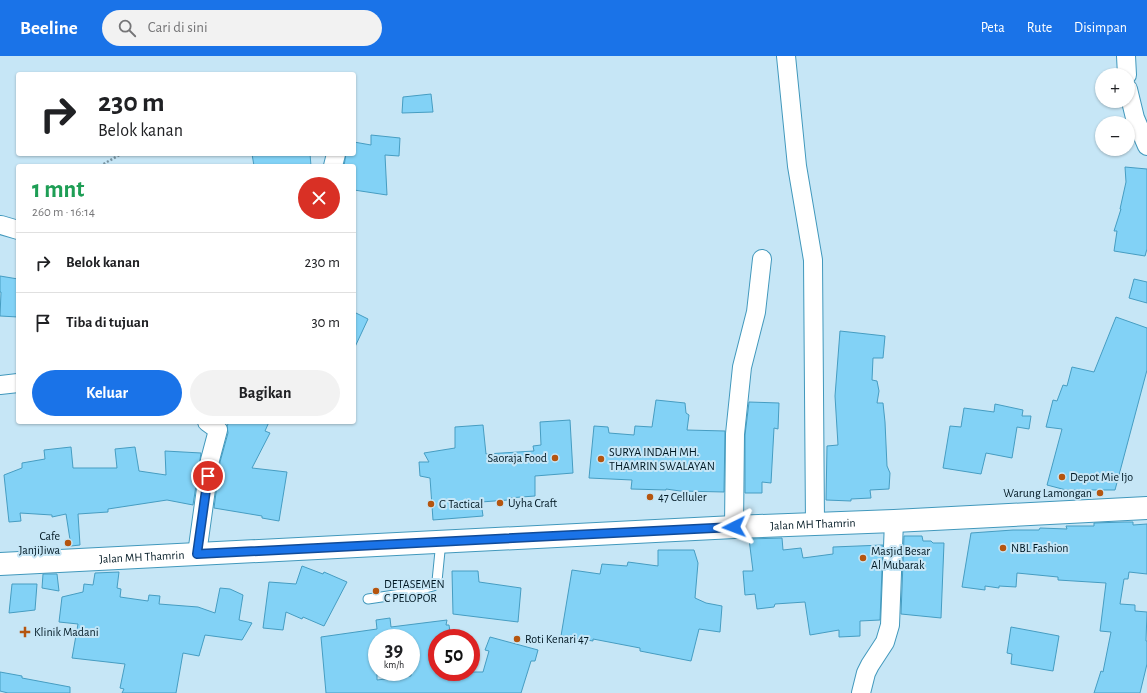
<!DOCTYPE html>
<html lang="id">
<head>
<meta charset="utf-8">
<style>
	body { margin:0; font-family:"Alegreya Sans",sans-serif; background:#f2f2f2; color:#202124; height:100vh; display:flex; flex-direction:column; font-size:15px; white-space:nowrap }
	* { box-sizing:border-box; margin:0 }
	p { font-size:13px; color:#757577 }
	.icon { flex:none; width:22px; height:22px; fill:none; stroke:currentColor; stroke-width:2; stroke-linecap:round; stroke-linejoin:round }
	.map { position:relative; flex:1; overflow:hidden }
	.drawer { position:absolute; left:16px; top:108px; width:340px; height:260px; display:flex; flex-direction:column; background:#fff; border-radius:4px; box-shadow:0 1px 3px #0004 }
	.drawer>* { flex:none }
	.banner { position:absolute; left:16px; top:16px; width:340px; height:84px; border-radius:4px; box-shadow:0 1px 3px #0004; background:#fff; color:#202124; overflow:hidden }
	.fabs { position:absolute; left:1095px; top:12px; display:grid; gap:8px }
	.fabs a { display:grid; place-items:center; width:40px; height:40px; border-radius:50%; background:#fff; box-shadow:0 1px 3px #0004; font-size:20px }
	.speed { position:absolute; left:368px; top:573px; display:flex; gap:8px; font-size:20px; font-weight:700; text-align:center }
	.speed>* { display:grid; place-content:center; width:52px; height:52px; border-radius:50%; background:#fff; box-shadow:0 1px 3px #0004; line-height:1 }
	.speed small { font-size:10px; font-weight:400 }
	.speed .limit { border:6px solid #d22; background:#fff; color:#111 }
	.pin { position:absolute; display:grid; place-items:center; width:34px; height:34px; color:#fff; margin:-17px; border:2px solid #fff; border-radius:50%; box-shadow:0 1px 4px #0007 }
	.me { position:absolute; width:44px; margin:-22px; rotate:267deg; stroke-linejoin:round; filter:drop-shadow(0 0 3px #0008) }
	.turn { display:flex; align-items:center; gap:14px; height:84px; padding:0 16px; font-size:18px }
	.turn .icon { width:52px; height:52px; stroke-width:2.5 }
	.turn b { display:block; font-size:28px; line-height:34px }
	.round { display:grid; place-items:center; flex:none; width:42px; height:42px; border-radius:21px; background:#f2f2f2 }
	.head { display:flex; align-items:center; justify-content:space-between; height:68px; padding:0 16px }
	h1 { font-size:24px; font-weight:700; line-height:30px; color:#1e9e55 }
	.cta { display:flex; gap:8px; margin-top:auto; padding:8px 16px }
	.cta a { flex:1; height:46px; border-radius:24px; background:#1a73e8; color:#fff; font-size:16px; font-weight:700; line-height:46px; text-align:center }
	.cta a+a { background:#f2f2f2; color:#202124 }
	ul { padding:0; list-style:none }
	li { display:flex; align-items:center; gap:12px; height:60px; padding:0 16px; border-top:1px solid #e0e0e0 }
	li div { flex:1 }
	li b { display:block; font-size:15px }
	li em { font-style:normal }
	header { display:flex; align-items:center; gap:24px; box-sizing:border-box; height:56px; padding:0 20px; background:#1a73e8; color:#fff }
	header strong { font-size:19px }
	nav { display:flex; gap:22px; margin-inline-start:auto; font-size:14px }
	.search { width:280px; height:36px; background:#f2f2f2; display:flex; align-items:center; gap:10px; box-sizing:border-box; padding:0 14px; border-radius:22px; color:#757577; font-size:15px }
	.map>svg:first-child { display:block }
	.building { fill:#82d2f6; stroke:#469dc2; fill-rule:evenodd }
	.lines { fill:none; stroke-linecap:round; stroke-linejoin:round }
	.lane-casing { stroke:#4198bc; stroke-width:11 }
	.street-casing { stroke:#4198bc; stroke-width:20 }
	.secondary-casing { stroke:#4198bc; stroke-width:24 }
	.path { stroke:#7895a3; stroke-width:2.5; stroke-dasharray:2 2; stroke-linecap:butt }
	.lane { stroke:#fff; stroke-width:9 }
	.street { stroke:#fff; stroke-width:18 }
	.secondary { stroke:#fff; stroke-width:22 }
	.route-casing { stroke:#114b97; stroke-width:10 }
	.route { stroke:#1a73e8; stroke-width:7 }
	.poi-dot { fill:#b5550f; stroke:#c6e6f6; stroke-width:1.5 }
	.labels { text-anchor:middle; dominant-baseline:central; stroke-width:4; stroke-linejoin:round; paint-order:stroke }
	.poi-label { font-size:12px; fill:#001823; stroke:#c6e6f6; text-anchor:start }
	.street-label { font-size:12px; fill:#001823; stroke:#c6e6f6 }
</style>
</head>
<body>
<header>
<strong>Beeline</strong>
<div class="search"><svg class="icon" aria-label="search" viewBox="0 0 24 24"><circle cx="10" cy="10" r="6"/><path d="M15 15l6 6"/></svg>Cari di sini</div>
<nav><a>Peta</a><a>Rute</a><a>Disimpan</a></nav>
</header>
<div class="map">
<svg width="1147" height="637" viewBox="0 0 1147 637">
	<rect width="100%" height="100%" fill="#c6e6f6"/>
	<!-- building -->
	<path class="building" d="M 431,38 L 433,56 L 402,57 L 403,41 Z
		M 371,79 L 400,82 L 399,100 L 385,99 L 387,139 L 354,134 L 354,110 L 344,110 L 346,98 L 354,98 L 354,86 L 371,89 Z
		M 252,98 L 310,98 L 311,110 L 254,110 Z
		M 1125,111 L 1147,113 L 1147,193 L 1145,200 L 1114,195 L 1117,175 L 1114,175 L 1121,153 L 1120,153 L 1126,126 Z
		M 0,220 L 18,223 L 18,261 L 0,260 L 1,236 L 0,236 Z
		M 1134,223 L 1147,226 L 1147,247 L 1129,242 Z
		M 354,256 L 368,263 L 354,293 Z
		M 1116,261 L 1147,272 L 1147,314 L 1115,434 L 1066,434 L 1047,429 L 1062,373 L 1046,371 L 1053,344 L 1057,345 L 1063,329 L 1067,330 L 1072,311 L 1094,316 Z
		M 840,275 L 885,280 L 883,302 L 873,302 L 872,324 L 877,325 L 879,335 L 877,347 L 883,347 L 885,366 L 887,410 L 890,417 L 889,433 L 870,434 L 871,442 L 851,443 L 851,445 L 826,444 L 827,390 L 838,389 L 835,340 Z
		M 656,344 L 685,347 L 686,357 L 689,359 L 687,374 L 725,375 L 724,436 L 680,435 L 666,433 L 666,434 L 631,433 L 632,424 L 589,422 L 594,370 L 608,371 L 609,377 L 634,379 L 635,370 L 652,371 Z
		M 749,346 L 779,347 L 778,373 L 774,372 L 771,427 L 762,426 L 762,437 L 745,437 L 745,379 Z
		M 995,348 L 1023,354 L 1022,360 L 1031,360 L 1029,373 L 1017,371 L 1012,402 L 986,397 L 981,418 L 943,412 L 950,370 L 961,371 L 964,352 L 994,356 Z
		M 570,364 L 573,417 L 535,420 L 535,440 L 508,442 L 508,444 L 481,446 L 483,460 L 433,464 L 430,422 L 420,420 L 419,406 L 429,406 L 424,397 L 455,392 L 455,371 L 483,369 L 486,398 L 534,395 L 533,390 L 541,389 L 540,366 Z
		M 229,366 L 269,366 L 265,375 L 270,377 L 252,412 L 287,416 L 279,465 L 262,462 L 262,460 L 214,452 L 220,406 L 228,377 L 227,370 Z
		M 71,391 L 73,412 L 117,412 L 115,393 L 135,391 L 139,415 L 166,419 L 165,395 L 201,397 L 193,449 L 167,444 L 108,453 L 108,456 L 78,458 L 80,489 L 71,490 L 66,458 L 52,461 L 52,459 L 20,457 L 21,465 L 9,466 L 4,419 L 22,412 L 22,407 L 45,403 L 44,394 Z
		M 1124,466 L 1133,466 L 1133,469 L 1147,468 L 1147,518 L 1129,516 L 1128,523 L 1124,523 L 1120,548 L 1135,549 L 1135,555 L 1147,556 L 1146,585 L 1147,585 L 1147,608 L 1140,637 L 1094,637 L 1101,615 L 1103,616 L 1111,576 L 1100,575 L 1106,527 L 1058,524 L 1058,521 L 1017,517 L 1016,531 L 999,530 L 999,532 L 985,530 L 985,534 L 962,531 L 971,477 L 1013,474 L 1039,474 L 1040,472 L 1067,473 L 1066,470 L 1094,470 L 1094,467 Z
		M 904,480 L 922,480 L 923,485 L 931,485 L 933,487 L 944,487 L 941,562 L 901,558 Z
		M 782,482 L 783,494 L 801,492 L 803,502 L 833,498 L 833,491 L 883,489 L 880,564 L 860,565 L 860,580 L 839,581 L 839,574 L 810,579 L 805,546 L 775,548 L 774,551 L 757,553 L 755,538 L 745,539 L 743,515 L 753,515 L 749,483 Z
		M 658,494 L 694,494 L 698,507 L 695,542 L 706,547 L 722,550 L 720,576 L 699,573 L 691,605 L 640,595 L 640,592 L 593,583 L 593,585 L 561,580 L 572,514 L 600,518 L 602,508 L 627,510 L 628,506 L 658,510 Z
		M 302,510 L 323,518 L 324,516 L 347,526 L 324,570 L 303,561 L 302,563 L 286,556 L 283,574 L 263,572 L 269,526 L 296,528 Z
		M 452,515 L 478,515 L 479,526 L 521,532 L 518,566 L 453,558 Z
		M 119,516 L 117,532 L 121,533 L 120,541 L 148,545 L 149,539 L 160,540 L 159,548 L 198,551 L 215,557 L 220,532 L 230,533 L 243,539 L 239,564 L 252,567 L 242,584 L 205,579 L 199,600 L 183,597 L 176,637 L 122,637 L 124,633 L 120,632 L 125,608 L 72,602 L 78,568 L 59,566 L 62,541 L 83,536 L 84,528 L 93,529 L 95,517 Z
		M 43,518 L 57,518 L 59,535 L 42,532 Z
		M 12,528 L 37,528 L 35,554 L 9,557 Z
		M 390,562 L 391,571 L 447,564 L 446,569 L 449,569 L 451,582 L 437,582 L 437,616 L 483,616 L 489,595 L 485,594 L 490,581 L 538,594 L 535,605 L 531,605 L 521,637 L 326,637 L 321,581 L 377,573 L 376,564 ZM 377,582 L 411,582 L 411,620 L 377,624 Z
		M 1011,571 L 1059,580 L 1053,615 L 1011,608 L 1012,598 L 1007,597 Z
		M 0,616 L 22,620 L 22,622 L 70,631 L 70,637 L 8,637 L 0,635 Z"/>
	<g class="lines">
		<defs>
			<path id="lane" d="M 368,543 L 408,537 L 433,530 L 437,525 L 441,485"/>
			<path id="street" d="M 786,0 L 797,110 L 813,204 L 815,468
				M 1126,0 L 1127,19
				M 1128,33 L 1135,62 L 1147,90
				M 333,110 L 336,98
				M 1,169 L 18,174
				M 0,329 L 18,327
				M 734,471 L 735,378 L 742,311 L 756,256 L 762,203
				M 197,498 L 210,404 L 218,374 L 207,366
				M 861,637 L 866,617 L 870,609 L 885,586 L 890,569 L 894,465"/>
			<g id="secondary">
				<path id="s1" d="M 0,508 L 734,471 L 894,465 L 1147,452"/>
			</g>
		</defs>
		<!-- lane casing -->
		<use href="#lane" class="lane-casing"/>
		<!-- street casing -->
		<use href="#street" class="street-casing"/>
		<!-- secondary casing -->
		<use href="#secondary" class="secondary-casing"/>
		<!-- path -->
		<path class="path" d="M 100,110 L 121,98"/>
		<!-- lane -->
		<use href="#lane" class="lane"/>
		<!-- street -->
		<use href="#street" class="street"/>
		<!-- secondary -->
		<use href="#secondary" class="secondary"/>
	</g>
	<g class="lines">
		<defs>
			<path id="route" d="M 208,420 L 197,498 L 734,471"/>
		</defs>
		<!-- route casing -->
		<use href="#route" class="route-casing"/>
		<!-- route -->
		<use href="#route" class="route"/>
	</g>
	<!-- markers -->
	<g class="poi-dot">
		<circle cx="555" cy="402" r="4"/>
		<circle cx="601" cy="403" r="4"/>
		<circle cx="1062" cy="421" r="4"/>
		<circle cx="1100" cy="437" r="4"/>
		<circle cx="650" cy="441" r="4"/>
		<circle cx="500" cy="447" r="4"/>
		<circle cx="431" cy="448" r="4"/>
		<circle cx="68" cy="487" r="4"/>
		<circle cx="1003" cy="492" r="4"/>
		<circle cx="863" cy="502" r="4"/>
		<circle cx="376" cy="535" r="4"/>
		<path d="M23 570h4v4h4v4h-4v4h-4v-4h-4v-4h4z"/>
		<circle cx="517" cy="583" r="4"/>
	</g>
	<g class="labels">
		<!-- poi labels -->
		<g class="poi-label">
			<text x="609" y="396">SURYA INDAH MH.<tspan x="609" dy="14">THAMRIN SWALAYAN</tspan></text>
			<text x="547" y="402" text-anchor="end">Saoraja Food</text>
			<text x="1070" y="421">Depot Mie Ijo</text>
			<text x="1092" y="437" text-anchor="end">Warung Lamongan</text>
			<text x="658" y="441">47 Celluler</text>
			<text x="508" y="447">Uyha Craft</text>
			<text x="439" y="448">G Tactical</text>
			<text x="60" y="480" text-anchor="end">Cafe<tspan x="60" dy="14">JanjiJiwa</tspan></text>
			<text x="1011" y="492">NBL Fashion</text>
			<text x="871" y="495">Masjid Besar<tspan x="871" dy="14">Al Mubarak</tspan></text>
			<text x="384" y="528">DETASEMEN<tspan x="384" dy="14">C PELOPOR</tspan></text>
			<text x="34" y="576">Klinik Madani</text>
			<text x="525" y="583">Roti Kenari 47</text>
		</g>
		<!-- street labels -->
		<g class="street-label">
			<text stroke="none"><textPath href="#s1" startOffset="814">Jalan MH Thamrin</textPath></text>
			<text stroke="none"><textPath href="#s1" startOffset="142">Jalan MH Thamrin</textPath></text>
		</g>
	</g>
</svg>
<div class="fabs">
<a>+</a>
<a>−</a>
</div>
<div class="speed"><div>39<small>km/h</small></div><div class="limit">50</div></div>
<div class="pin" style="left:208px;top:420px;background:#d93025"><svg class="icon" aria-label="arrive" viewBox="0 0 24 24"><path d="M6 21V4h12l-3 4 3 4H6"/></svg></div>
<svg class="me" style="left:734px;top:471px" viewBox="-20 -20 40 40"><path d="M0-17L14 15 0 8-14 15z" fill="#1a73e8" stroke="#fff" stroke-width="4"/></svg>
<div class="banner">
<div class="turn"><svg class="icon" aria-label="right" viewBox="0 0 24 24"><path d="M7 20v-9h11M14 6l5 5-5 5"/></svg><div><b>230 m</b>Belok kanan</div></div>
</div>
<section class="drawer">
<div class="head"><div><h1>1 mnt</h1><p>260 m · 16:14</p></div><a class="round" style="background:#d93025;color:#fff"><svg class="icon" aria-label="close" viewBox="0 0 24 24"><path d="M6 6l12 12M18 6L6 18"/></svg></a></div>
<ul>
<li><svg class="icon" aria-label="right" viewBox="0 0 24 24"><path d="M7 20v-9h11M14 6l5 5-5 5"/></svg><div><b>Belok kanan</b></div><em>230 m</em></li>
<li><svg class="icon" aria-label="arrive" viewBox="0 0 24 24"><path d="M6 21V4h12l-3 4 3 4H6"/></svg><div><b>Tiba di tujuan</b></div><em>30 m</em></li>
</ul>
<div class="cta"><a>Keluar</a><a>Bagikan</a></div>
</section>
</div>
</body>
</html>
